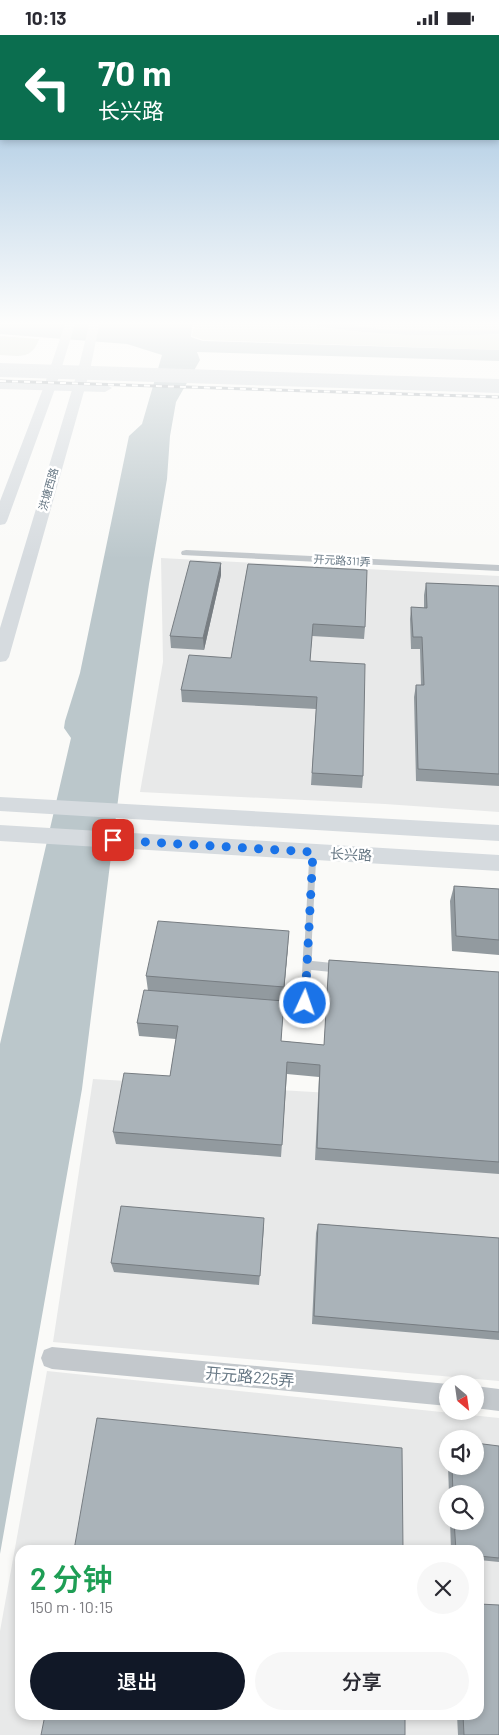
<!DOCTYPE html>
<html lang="zh">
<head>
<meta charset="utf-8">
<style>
	body { margin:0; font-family:Barlow,"Noto Sans SC",sans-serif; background:#f7f7f7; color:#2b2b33; height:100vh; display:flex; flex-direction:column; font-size:19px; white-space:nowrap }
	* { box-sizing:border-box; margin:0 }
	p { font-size:16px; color:#7c7c81 }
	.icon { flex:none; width:28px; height:28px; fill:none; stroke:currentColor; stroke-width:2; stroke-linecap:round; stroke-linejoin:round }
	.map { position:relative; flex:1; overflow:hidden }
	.panel { position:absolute; left:15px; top:1510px; width:469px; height:175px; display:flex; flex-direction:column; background:#fff; border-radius:15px; box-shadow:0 2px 8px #0003 }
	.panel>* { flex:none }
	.top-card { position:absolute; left:0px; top:0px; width:500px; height:105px; box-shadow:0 2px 8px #0003; background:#0b6e4f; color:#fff; overflow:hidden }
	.needle { width:32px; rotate:151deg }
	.fabs { position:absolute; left:439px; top:1340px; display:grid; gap:10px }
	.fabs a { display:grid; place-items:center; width:45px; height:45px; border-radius:50%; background:#fff; box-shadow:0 2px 8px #0003; font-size:25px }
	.pin { position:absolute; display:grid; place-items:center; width:42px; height:42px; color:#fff; margin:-21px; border-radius:10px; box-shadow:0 2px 8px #0006 }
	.me { position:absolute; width:55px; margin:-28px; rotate:3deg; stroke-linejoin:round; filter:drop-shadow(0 0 4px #0008) }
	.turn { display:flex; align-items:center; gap:18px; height:105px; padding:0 15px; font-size:22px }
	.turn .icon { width:65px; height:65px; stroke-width:2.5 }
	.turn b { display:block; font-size:35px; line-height:42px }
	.round { display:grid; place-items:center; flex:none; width:52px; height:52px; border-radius:26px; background:#f7f7f7 }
	.headline { display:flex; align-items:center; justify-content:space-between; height:85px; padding:0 15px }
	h1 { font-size:30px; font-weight:600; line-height:38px; color:#1e9e55 }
	.button { display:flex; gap:10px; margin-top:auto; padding:10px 15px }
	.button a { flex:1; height:58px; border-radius:30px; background:#111827; color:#fff; font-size:20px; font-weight:600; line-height:58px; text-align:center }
	.button a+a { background:#f7f7f7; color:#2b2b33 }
	.status { display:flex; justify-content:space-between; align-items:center; height:35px; padding:0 25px; background:#fff; direction:ltr }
	.status svg { height:14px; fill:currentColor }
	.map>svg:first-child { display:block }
	.built { fill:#e8e9e9; fill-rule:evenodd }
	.green { fill:#dadfd7 }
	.water { fill:#bbc7cb }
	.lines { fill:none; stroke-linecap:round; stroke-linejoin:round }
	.lane-far1 { stroke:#c3c8cc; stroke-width:7 }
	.lane { stroke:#c3c8cc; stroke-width:9 }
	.street { fill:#c3c8cc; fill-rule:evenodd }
	.secondary { fill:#d6dbdf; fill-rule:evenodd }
	.primary { fill:#d6dbdf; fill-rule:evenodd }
	.highway { fill:#d6dbdf; fill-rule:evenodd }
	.rail-casing { stroke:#a2aab0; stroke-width:3 }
	.rail { stroke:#fff; stroke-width:2; stroke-dasharray:6; stroke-linecap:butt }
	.wall { fill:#929a9f }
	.shaded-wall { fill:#777d82 }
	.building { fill:#aab3b9; stroke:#777d82 }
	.route { stroke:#1a73e8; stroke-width:9; stroke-dasharray:0 16.2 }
	.labels { text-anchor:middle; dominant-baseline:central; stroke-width:5; stroke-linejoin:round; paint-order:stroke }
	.far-street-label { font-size:11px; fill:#657683; stroke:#fff }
	.street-label { font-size:14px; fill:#657683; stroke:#fff }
	.near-street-label { font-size:16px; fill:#657683; stroke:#fff }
</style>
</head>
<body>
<div class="status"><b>10:13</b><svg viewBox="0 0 49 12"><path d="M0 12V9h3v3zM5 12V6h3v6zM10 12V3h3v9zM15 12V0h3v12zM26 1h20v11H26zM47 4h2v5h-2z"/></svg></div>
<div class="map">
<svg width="499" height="1700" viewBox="0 0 499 1700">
	<rect width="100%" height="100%" fill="#fafaf8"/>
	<!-- built -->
	<path class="built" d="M 161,523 L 499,541 L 499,777 L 385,769 L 140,757 L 163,627 Z
		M 93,1044 L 499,1068 L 499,1346 L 53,1307 Z
		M 47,1336 L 499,1383 L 499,1700 L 0,1700 L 0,1596 ZM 448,1404 L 475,1404 L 475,1431 L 448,1431 ZM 448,1459 L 475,1459 L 475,1486 L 448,1486 ZM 20,1515 L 479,1515 L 479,1680 L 20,1680 Z"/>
	<!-- green -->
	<path class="green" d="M 195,286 L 499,286 L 499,315 L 203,305 L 192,301 Z
		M 0,301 L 39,304 C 32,325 19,321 0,320 Z"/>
	<!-- water -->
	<path class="water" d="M 0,286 L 193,286 L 191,302 L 203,306 L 499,315 L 499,326 L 197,317 L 200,325 L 176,367 L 170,401 L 167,444 L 149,549 L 121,741 L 82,1054 L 0,1519 L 0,1009 L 71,703 L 64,693 L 65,686 L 80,638 L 129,401 L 142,389 L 162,320 L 127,309 L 0,299 Z"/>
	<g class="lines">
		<!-- lane-far1 -->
		<path class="lane-far1" d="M 308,911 L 313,817"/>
		<!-- lane -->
		<path class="lane" d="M 307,930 L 337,933
			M 274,972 L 300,974 L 305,968 L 308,910"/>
		<!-- street -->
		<path class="street" d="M 304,286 C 327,283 356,292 380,294 C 420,297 459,296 499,295 L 499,299 C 445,301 391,301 338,294 C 328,292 312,291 304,286 Z
			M 186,515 L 499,530 L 499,536 L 182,520 L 181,518 L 182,516 Z
			M 52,1312 L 448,1349 L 448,1371 L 52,1334 L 44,1331 L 41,1323 L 44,1315 Z
			M 475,1351 L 499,1354 L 499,1376 L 475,1373 Z"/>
		<!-- secondary -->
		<path class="secondary" d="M 66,286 L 76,286 L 56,351 L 7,486 L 5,489 L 0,490 L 0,466 L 44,351 Z
			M 90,286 L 100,286 L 90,335 L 9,622 L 6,626 L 0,627 L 0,593 L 78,335 Z
			M 0,762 L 499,790 L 499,806 L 0,776 Z
			M 0,790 L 499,820 L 499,836 L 0,806 Z"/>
		<!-- primary -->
		<path class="primary" d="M 0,328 L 499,344 L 499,352 L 0,336 Z
			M 0,346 L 105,349 L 112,353 L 105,357 L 0,354 Z"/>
		<!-- highway -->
		<path class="highway" d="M 0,334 L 499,350 L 499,358 L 0,342 Z"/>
		<defs>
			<path id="rail" d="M 0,346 L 499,362"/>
		</defs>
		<!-- rail casing -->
		<use href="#rail" class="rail-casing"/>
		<!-- rail -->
		<use href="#rail" class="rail"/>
	</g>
	<!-- wall -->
	<path class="wall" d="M 221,528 L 221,540 L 204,615 L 171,613 L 170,601 Z
		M 248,529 L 365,592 L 364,604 L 312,601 L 310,626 L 363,741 L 362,753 L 311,750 L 316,674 L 182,667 L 181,655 L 231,623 Z
		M 426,548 L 499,551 L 499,751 L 416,746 L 414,662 L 416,650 L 421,650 L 420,614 L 411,614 L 410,584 L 411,572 L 424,573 L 424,560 Z
		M 454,851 L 499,854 L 499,920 L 452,916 L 450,866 Z
		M 288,911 L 283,966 L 284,966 L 283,979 L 281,1006 L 324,1010 L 329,925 L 499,937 L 499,1139 L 315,1125 L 319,1042 L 287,1039 L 281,1122 L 116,1109 L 113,1097 L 170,1041 L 176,1004 L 139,1001 L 137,988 L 148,956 L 146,941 Z
		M 318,1189 L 499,1203 L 499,1305 L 312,1289 L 316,1198 Z
		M 264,1192 L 259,1250 L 114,1237 L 111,1228 Z
		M 499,1411 L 499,1527 L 479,1525 L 479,1515 L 451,1515 L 450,1486 L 475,1486 L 475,1459 L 449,1459 L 448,1431 L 475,1431 Z
		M 457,1680 L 479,1680 L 499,1700 L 458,1700 Z"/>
	<!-- shaded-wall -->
	<path class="shaded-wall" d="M 221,528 L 221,540 L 204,615 L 203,603 Z
		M 289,896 L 288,911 L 283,966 L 284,952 Z"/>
	<!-- building -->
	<path class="building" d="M 190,526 L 221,528 L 203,603 L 170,601 Z
		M 248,529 L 367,535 L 365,592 L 313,589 L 310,626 L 365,629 L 363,741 L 312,738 L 317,662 L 181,655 L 189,620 L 231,623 Z
		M 426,548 L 499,551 L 499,739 L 418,734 L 416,650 L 424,650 L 422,602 L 413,602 L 411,572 L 427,573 Z
		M 454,851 L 499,854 L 499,905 L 456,901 Z
		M 158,886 L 289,896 L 284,952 L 146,941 Z
		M 329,925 L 499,937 L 499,1127 L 317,1113 L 320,1030 L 287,1027 L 282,1110 L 113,1097 L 124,1038 L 170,1041 L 178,991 L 137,988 L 144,955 L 284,966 L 281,1006 L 324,1010 Z
		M 121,1171 L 264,1183 L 260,1241 L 111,1228 Z
		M 318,1189 L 499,1203 L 499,1297 L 314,1281 Z
		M 97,1383 L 402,1413 L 403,1515 L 74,1515 Z
		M 475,1408 L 499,1411 L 499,1523 L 479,1521 L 479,1515 L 456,1515 L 454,1486 L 475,1486 L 475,1459 L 453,1459 L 452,1431 L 475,1431 Z
		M 479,1569 L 499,1570 L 499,1700 L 464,1700 L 463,1680 L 479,1680 Z
		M 45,1680 L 405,1680 L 405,1700 L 41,1700 Z"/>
	<!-- sky -->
	<linearGradient id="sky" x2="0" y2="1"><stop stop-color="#96bcdc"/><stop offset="0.55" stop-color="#fdfdfc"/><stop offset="1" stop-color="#fdfdfc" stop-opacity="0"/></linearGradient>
	<rect width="499" height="524" fill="url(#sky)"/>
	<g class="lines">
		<!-- route -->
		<path class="route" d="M 113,805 L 313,817 L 305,968"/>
	</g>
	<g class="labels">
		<!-- far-street labels -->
		<g class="far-street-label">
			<text transform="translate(48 454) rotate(-74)">洪塘西路</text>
			<text transform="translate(342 525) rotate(3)">开元路311弄</text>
		</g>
		<!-- street labels -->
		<g class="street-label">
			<text transform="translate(351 819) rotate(3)">长兴路</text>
		</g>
		<!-- near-street labels -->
		<g class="near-street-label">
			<text transform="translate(250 1341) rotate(5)">开元路225弄</text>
		</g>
	</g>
</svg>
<div class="fabs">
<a><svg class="needle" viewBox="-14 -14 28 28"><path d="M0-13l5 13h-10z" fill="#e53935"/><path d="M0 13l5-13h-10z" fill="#7c7c81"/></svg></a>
<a><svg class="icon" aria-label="sound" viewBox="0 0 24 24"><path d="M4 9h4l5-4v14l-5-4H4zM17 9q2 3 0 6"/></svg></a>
<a><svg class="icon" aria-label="search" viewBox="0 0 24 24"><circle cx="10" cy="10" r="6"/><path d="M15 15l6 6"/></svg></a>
</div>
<div class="pin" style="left:113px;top:805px;background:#d93025"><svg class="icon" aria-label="arrive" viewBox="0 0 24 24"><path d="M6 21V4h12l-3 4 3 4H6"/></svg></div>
<svg class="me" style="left:305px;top:968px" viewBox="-20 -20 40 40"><circle r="17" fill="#1a73e8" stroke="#fff" stroke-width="3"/><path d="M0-11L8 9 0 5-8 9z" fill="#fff"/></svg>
<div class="top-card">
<div class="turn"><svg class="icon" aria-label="left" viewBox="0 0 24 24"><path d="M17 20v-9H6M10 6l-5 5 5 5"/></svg><div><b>70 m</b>长兴路</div></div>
</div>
<section class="panel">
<div class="headline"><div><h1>2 分钟</h1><p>150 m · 10:15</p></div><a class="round"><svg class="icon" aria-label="close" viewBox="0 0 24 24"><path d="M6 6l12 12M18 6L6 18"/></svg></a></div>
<div class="button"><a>退出</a><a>分享</a></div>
</section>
</div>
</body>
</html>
